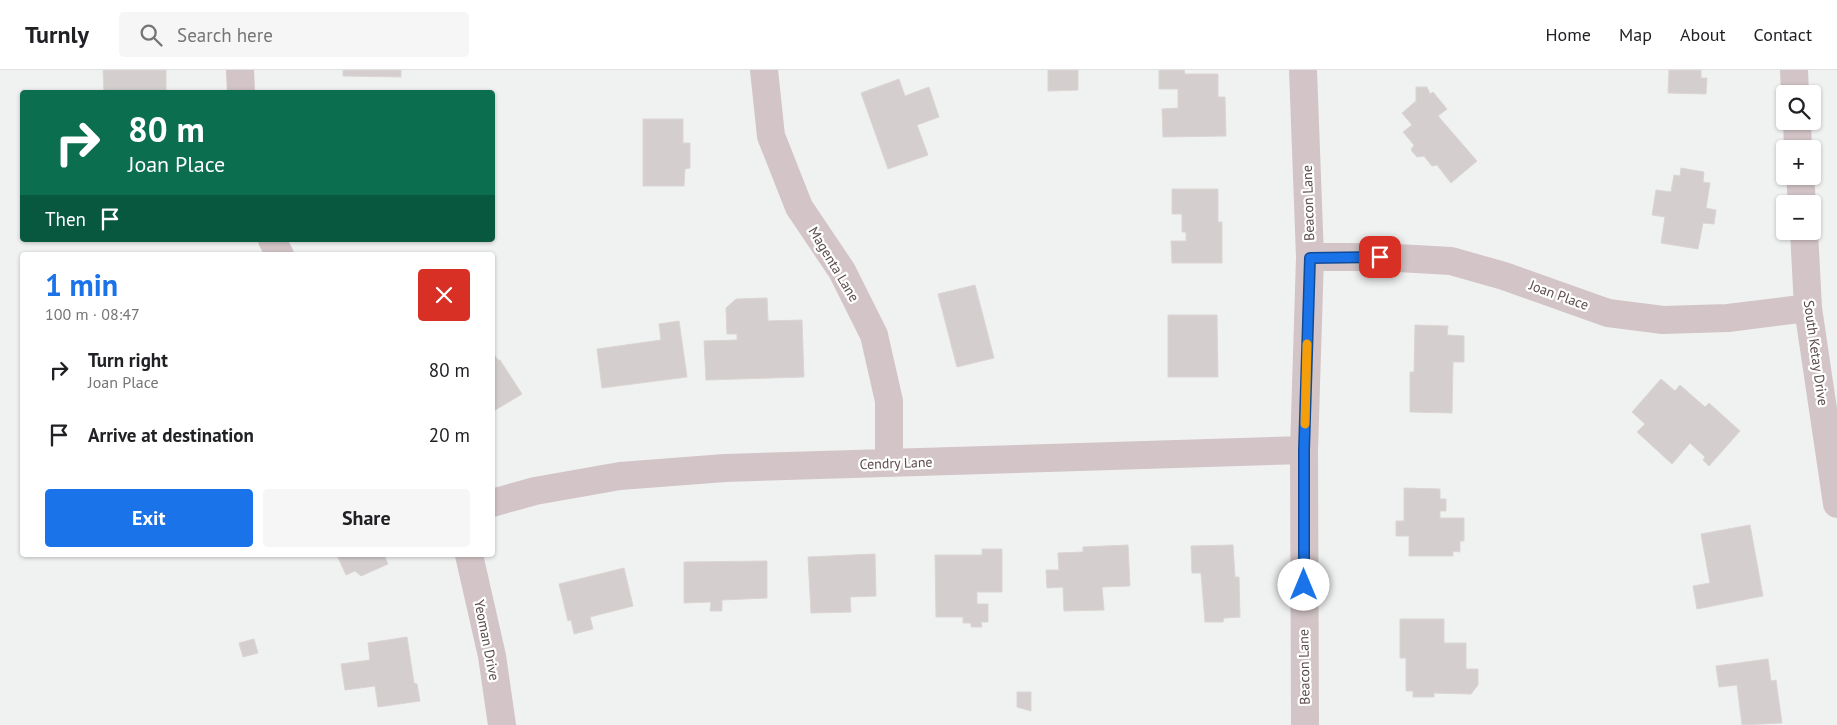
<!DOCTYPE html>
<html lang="en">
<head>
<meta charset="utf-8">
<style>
	body { margin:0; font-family:"PT Sans",sans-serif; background:#f6f6f6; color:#202124; height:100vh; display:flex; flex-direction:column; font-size:19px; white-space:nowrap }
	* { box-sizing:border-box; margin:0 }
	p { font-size:16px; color:#757577 }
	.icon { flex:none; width:28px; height:28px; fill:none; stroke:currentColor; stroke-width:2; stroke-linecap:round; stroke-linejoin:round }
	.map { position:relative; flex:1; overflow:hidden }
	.details { position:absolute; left:20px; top:182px; width:475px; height:305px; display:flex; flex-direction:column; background:#fff; border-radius:5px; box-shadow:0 1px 4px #0004 }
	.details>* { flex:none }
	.top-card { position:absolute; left:20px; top:20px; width:475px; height:152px; border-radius:5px; box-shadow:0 1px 4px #0004; background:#0b6e4f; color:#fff; overflow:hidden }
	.tools { position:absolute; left:1776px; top:15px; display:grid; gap:10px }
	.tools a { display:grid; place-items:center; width:45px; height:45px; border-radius:5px; background:#fff; box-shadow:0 1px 4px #0004; font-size:25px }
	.pin { position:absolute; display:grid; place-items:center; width:42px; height:42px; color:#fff; margin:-21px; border-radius:10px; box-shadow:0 2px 8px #0006 }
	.me { position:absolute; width:55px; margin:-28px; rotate:0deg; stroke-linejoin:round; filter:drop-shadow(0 0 4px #0008) }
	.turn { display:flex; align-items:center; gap:18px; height:105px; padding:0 25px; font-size:22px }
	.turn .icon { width:65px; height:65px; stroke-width:2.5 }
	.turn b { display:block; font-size:35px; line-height:42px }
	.then { display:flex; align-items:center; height:48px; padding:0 25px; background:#0003; gap:10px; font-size:19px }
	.round { display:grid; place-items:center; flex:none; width:52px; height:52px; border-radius:5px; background:#f6f6f6 }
	.head { display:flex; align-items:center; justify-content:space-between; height:85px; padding:0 25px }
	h1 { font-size:30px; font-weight:700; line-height:38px; color:#1a73e8 }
	.primary-button { display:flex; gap:10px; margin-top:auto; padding:10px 25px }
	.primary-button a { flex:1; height:58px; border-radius:5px; background:#1a73e8; color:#fff; font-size:20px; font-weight:700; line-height:58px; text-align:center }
	.primary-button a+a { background:#f6f6f6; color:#202124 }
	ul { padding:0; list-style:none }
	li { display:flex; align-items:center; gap:15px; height:65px; padding:0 25px }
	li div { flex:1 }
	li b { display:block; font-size:19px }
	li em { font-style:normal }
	header { display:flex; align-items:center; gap:30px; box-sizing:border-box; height:70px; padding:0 25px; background:#fff; border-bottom:1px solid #e0e0e0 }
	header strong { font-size:24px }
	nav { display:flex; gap:28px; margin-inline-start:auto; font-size:18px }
	.search { width:350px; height:45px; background:#f6f6f6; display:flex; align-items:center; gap:12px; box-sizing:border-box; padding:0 18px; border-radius:5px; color:#757577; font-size:19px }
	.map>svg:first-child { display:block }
	.building { fill:#d4cece; stroke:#dbd5d4 }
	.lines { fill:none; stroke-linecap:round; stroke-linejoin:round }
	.street { stroke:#d3c5c7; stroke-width:28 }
	.route-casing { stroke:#114b97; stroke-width:12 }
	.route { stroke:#1a73e8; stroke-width:9 }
	.slow { stroke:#f59e0b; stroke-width:9 }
	.labels { text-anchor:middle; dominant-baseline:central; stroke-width:4.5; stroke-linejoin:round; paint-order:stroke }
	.street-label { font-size:14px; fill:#5c4a4c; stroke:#fff }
</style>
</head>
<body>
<header>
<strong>Turnly</strong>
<div class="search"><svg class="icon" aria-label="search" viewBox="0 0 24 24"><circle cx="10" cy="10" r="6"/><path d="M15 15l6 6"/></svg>Search here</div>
<nav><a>Home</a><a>Map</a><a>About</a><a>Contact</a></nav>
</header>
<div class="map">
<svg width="1837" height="655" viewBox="0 0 1837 655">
	<rect width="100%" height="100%" fill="#f0f2f1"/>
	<!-- building -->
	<path class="building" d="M 103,0 L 166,0 L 166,22 L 104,22 Z
		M 343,0 L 401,0 L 401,7 L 343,6 Z
		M 1048,0 L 1078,0 L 1078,20 L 1048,21 Z
		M 1159,0 L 1184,0 L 1185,4 L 1218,4 L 1218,27 L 1225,27 L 1226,66 L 1163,67 L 1162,39 L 1178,38 L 1178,19 L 1159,19 Z
		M 1669,0 L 1701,0 L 1701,8 L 1707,8 L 1706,24 L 1668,23 Z
		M 899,9 L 905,26 L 929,17 L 939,47 L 917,55 L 928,85 L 888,99 L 861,23 Z
		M 1416,17 L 1427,17 L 1430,24 L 1433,22 L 1447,39 L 1438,46 L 1477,91 L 1451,113 L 1437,95 L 1432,96 L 1424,86 L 1417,87 L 1411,80 L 1414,75 L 1403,62 L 1412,55 L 1402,43 L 1416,31 Z
		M 643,49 L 683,49 L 683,73 L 690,73 L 690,98 L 685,99 L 684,116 L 643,116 Z
		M 1681,98 L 1704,102 L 1703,112 L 1710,113 L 1706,138 L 1716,140 L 1714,154 L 1703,153 L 1698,179 L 1661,173 L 1665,147 L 1652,145 L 1656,120 L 1671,122 L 1674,105 L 1680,106 Z
		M 1172,119 L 1218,119 L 1218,152 L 1222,152 L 1222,193 L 1172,193 L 1171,171 L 1186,171 L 1186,162 L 1182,162 L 1182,144 L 1172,144 Z
		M 975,215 L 994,288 L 957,297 L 938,224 Z
		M 767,228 L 768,251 L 802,250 L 804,307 L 706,310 L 704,271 L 737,270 L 737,264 L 727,264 L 726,238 L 736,229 Z
		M 1168,245 L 1217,245 L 1218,307 L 1168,307 Z
		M 679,251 L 687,307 L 602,318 L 597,279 L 661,270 L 659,254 Z
		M 1415,255 L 1448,256 L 1447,265 L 1464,266 L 1464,292 L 1453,292 L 1452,343 L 1410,342 L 1410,302 L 1414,302 Z
		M 492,282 L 498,290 L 500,290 L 522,324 L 492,342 Z
		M 1661,309 L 1675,321 L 1680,315 L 1705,337 L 1709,333 L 1740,361 L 1709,396 L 1703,390 L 1705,387 L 1690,373 L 1672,394 L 1637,362 L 1645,354 L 1632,342 Z
		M 1404,418 L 1440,419 L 1440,429 L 1446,429 L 1446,441 L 1440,441 L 1440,448 L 1464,448 L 1464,471 L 1460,471 L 1460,482 L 1453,481 L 1453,486 L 1409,486 L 1409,466 L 1396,466 L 1396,451 L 1404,451 Z
		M 1750,455 L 1763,526 L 1697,539 L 1693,516 L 1710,513 L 1701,464 Z
		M 1128,475 L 1130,516 L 1102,517 L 1104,540 L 1064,541 L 1063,517 L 1047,518 L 1046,500 L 1059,500 L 1058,483 L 1083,482 L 1083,477 Z
		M 1233,475 L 1235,507 L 1239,507 L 1240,547 L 1224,548 L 1223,552 L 1205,552 L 1201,503 L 1192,503 L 1191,476 Z
		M 982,479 L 1002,479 L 1002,522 L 977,522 L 977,534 L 988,534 L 988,552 L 981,552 L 982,557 L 971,557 L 971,553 L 963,553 L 963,547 L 936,547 L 935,485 L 982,485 Z
		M 875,484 L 876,526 L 850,527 L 851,542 L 811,543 L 808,487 Z
		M 337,485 L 384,485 L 388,494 L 361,506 L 355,501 L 346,505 Z
		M 767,491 L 767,528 L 722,530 L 722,541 L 710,541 L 711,532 L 684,533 L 684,492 Z
		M 624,498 L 633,536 L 590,547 L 593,559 L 574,564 L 571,550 L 568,551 L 559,514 Z
		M 1400,549 L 1444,549 L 1444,573 L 1466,573 L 1466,599 L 1478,599 L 1478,615 L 1471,624 L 1434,623 L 1434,627 L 1413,627 L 1413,621 L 1406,621 L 1406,588 L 1400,588 Z
		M 407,567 L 414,613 L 417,614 L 420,631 L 378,637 L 375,616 L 345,620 L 341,594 L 370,590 L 368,573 Z
		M 254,569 L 258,583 L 243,587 L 239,573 Z
		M 1768,589 L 1771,611 L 1776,610 L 1782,653 L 1742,655 L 1737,615 L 1719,617 L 1716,596 Z
		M 1017,622 L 1031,622 L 1031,641 L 1017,637 Z"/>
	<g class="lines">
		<!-- street -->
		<path class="street" d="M 240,0 L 241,22
			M 764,0 L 771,66 L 799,137 L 842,201 L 874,265 L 889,331 L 889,393
			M 1303,0 L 1310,187 L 1304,380 L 1305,655
			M 1794,0 L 1795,24
			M 1797,51 L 1798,79
			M 1800,106 L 1802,134
			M 1804,161 L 1808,238 L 1837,434
			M 272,170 L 280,185
			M 1310,187 L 1380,187 L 1451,191 L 1504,206 L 1608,243 L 1663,250 L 1728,248 L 1808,238
			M 492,433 L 535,421 L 620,406 L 725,398 L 1304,380
			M 469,485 L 492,586 L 502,655"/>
	</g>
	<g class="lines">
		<defs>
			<path id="route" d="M 1304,515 L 1304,380 L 1310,188 L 1380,187"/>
		</defs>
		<!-- route casing -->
		<use href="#route" class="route-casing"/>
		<!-- route -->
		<use href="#route" class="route"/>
		<!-- slow -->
		<path class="slow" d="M 1305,354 L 1307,274"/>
	</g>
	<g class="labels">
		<!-- street labels -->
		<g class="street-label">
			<text transform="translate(1308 133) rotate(-92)">Beacon Lane</text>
			<text transform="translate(834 194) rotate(59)">Magenta Lane</text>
			<text transform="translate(1559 225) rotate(20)">Joan Place</text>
			<text transform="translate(1816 283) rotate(82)">South Ketay Drive</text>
			<text transform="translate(896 393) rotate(-2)">Cendry Lane</text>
			<text transform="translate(487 570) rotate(79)">Yeoman Drive</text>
			<text transform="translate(1304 597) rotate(-91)">Beacon Lane</text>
		</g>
	</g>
</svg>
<div class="tools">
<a><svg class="icon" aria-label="search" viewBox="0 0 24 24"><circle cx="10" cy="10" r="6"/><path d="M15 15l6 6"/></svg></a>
<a>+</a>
<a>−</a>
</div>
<div class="pin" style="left:1380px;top:187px;background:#d93025"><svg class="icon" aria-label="arrive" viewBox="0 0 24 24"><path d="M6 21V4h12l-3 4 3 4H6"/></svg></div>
<svg class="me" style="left:1304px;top:515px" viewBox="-20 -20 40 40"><circle r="19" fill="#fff"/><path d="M0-13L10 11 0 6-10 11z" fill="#1a73e8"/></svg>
<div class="top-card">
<div class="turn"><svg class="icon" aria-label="right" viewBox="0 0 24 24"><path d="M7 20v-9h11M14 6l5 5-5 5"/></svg><div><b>80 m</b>Joan Place</div></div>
<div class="then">Then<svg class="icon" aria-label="arrive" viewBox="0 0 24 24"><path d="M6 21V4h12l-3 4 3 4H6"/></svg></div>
</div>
<section class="details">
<div class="head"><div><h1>1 min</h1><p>100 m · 08:47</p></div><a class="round" style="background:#d93025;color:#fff"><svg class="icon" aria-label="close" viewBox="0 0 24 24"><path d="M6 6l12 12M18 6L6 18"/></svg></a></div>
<ul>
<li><svg class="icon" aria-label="right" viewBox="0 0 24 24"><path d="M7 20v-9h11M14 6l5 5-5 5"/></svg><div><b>Turn right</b><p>Joan Place</p></div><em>80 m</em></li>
<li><svg class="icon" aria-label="arrive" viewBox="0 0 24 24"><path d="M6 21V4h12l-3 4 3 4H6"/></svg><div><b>Arrive at destination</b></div><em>20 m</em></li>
</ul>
<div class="primary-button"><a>Exit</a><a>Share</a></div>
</section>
</div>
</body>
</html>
